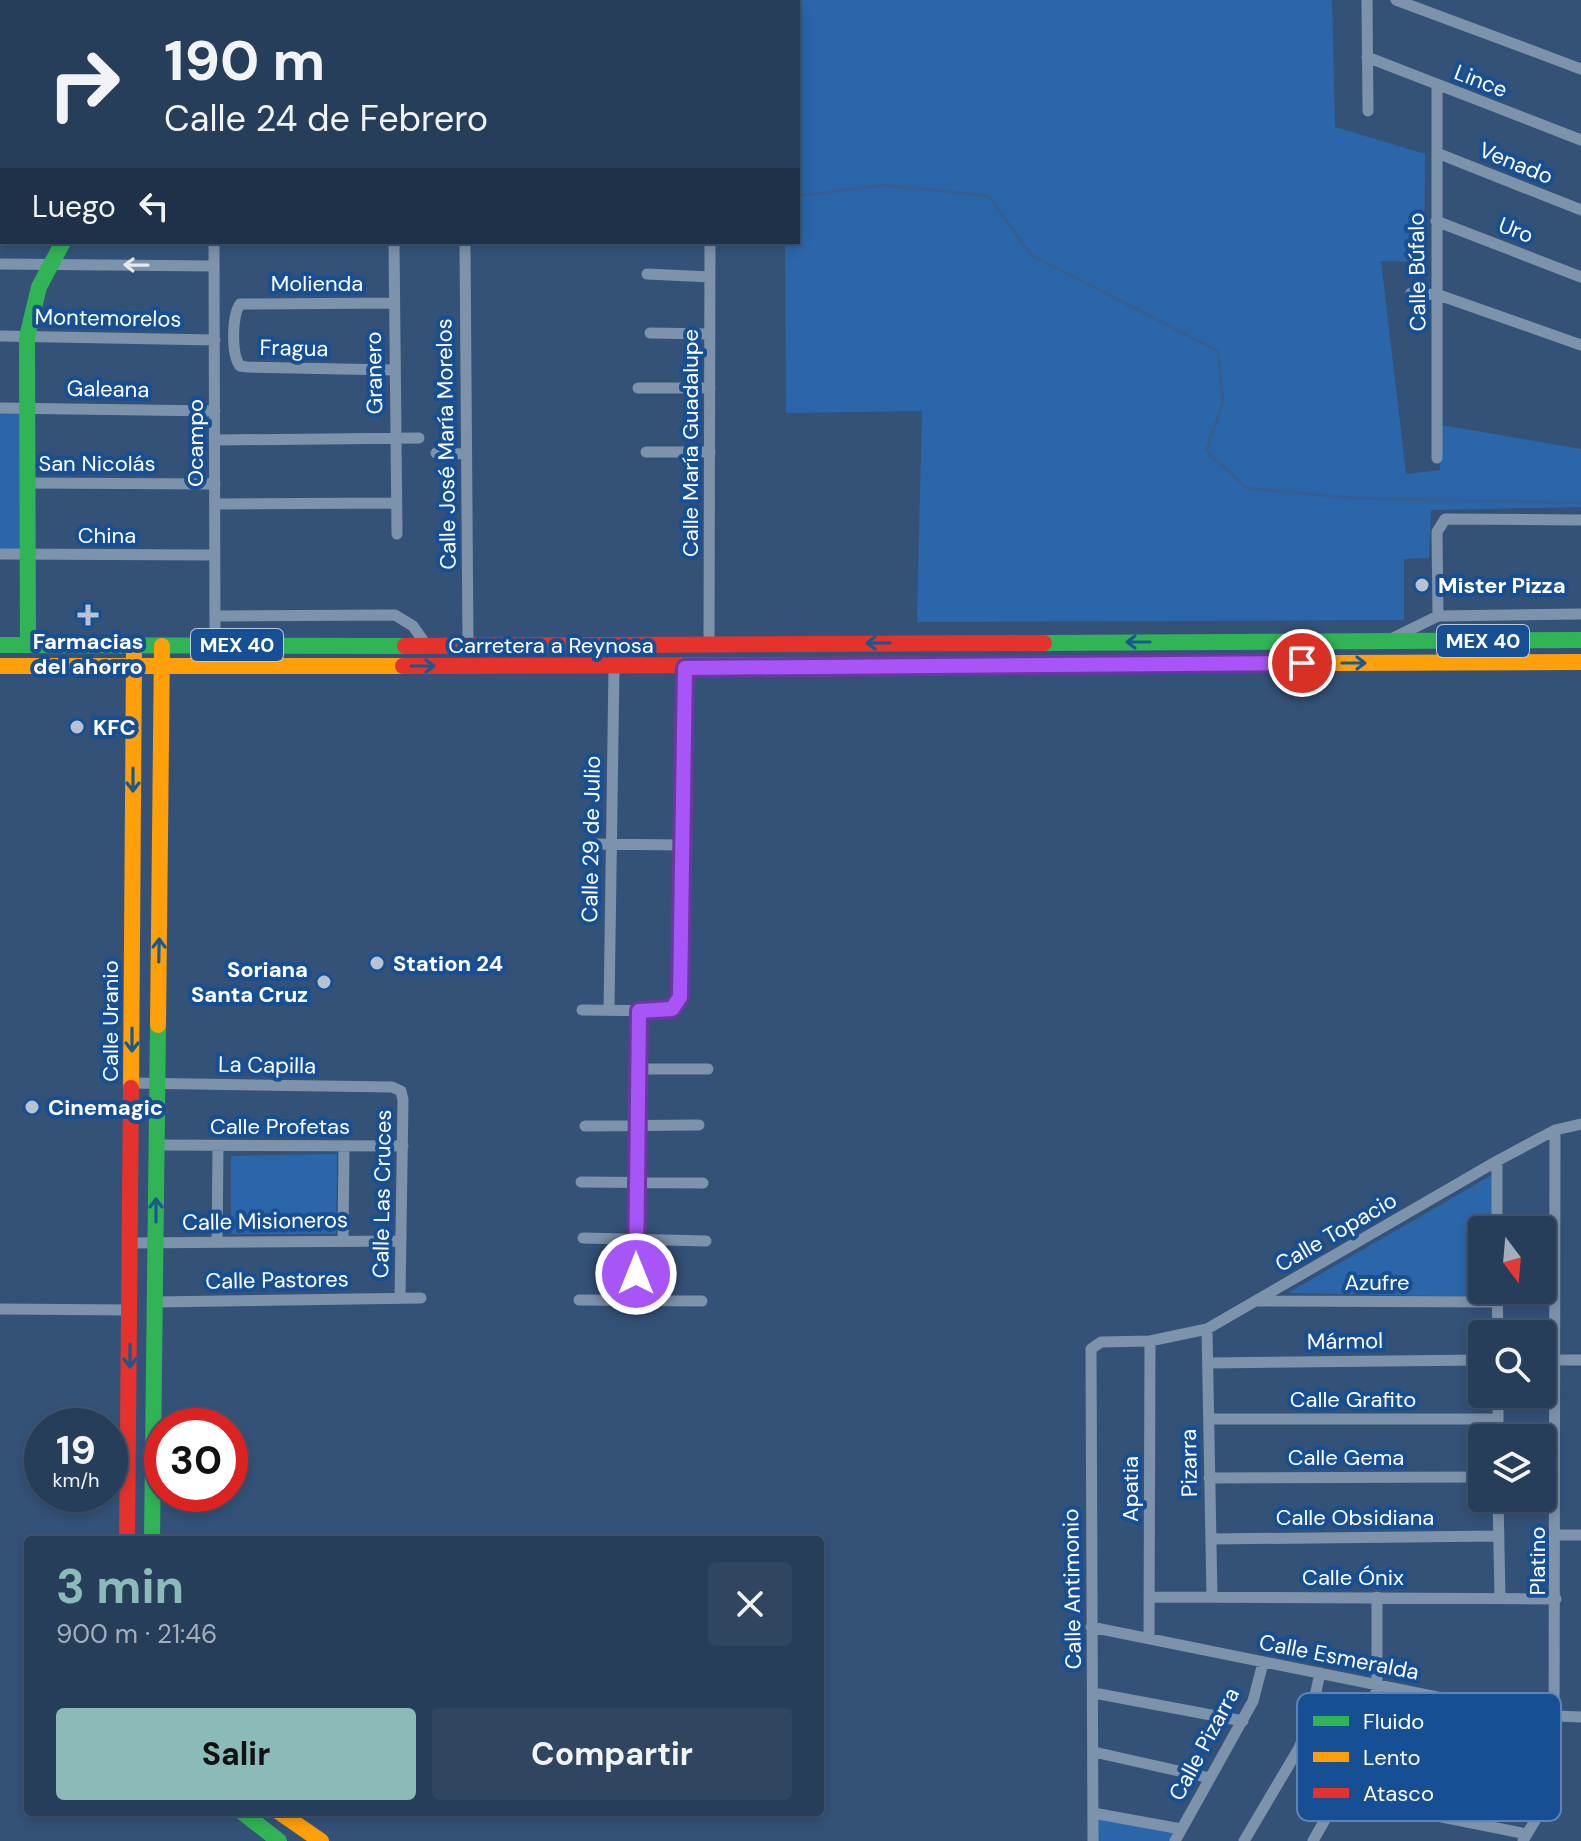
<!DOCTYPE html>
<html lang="es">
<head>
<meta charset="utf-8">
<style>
	body { margin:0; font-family:"DM Sans",sans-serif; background:#2f4560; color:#f1f3f6; height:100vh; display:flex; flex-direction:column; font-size:30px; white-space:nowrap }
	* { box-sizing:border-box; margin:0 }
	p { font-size:26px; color:#a4aebb }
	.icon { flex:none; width:44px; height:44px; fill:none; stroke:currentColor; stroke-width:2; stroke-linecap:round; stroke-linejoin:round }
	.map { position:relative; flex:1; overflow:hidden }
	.details { position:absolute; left:24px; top:1536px; width:800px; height:280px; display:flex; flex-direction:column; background:#273e5a; border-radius:8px; box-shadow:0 4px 12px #0003,0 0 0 2px #435770 }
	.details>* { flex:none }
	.guide { position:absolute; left:0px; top:0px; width:800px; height:244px; box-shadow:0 4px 12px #0003,0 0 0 2px #435770; background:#273e5a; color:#f1f3f6; overflow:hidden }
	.needle { width:52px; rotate:164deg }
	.buttons { position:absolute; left:1468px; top:1216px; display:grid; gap:16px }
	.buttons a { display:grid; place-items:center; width:88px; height:88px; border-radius:8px; background:#273e5a; box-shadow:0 4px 12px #0003,0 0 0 2px #435770; font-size:40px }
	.speed { position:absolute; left:24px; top:1408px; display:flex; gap:16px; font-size:40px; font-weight:700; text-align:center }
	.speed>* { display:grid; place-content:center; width:104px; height:104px; border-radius:50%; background:#273e5a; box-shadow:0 4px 12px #0003,0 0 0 2px #435770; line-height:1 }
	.speed small { font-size:20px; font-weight:400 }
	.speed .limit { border:12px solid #d22; background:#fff; color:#111 }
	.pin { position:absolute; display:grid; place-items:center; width:68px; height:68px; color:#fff; margin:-34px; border:4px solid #fff; border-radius:50%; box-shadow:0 2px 8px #0007 }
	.me { position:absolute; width:88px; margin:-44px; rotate:0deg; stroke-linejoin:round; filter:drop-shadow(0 0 6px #0008) }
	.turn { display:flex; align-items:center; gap:28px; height:168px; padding:0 32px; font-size:36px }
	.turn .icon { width:104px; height:104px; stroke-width:2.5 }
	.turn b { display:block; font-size:56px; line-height:68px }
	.then { display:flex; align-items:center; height:76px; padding:0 32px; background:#0003; gap:16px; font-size:30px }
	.round { display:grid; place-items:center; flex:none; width:84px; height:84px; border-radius:8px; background:#2f4560 }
	.summary { display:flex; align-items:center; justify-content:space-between; height:136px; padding:0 32px }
	h1 { font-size:48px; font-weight:700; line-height:60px; color:#8bbbb9 }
	.cta { display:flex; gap:16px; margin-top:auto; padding:16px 32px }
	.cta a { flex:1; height:92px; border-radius:8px; background:#8bbbb9; color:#111; font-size:32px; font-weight:700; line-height:92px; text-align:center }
	.cta a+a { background:#2f4560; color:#f1f3f6 }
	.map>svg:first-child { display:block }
	.green { fill:#2b66ab }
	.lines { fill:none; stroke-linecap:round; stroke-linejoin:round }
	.stream { stroke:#375e90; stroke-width:3 }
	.street { stroke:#7d92ab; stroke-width:11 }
	.fast { stroke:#30b455; stroke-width:16 }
	.slow { stroke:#ff9f0a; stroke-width:16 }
	.jam { stroke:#e5322d; stroke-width:16 }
	.oneway { stroke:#e5e9ee }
	.oneway2 { stroke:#1a598f }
	.route-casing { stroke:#6d37a1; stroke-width:20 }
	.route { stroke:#a855f7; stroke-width:14 }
	.poi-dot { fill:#b8c2d0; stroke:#174f95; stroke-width:3 }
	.labels { text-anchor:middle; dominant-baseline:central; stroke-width:8; stroke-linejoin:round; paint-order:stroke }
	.shield { fill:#174f95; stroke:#b9cadf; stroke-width:2 }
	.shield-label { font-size:20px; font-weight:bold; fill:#fff }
	.street-label { font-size:22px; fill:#fff; stroke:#174f95 }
	.poi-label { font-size:22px; font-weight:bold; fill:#fff; stroke:#174f95; text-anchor:start }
	.key { fill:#174f95; stroke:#5d84b5; stroke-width:2 }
	.key-label { font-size:22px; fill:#fff }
</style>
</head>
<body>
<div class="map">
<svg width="1581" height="1841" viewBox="0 0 1581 1841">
	<rect width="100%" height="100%" fill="#345278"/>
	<!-- green -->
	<path class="green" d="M 784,0 L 1332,0 L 1335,127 L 1425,154 L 1424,262 L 1381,261 L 1406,474 L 1440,470 L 1441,425 L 1581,449 L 1581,507 L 1431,510 L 1429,558 L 1404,559 L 1404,620 L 917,622 L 922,411 L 786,413 L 785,242 L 798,242 L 798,2 Z
		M 0,408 L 26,408 L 27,554 L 0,554 Z
		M 337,1154 L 336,1234 L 231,1234 L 231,1156 Z
		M 1492,1175 L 1492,1230 L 1482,1230 L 1482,1290 L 1492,1290 L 1492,1297 L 1288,1293 Z
		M 1093,1813 L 1181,1829 L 1175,1841 L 1093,1841 Z"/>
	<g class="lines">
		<!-- stream -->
		<path class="stream" d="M 345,0 L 346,2
			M 196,2 L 198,0
			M 0,64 L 2,64
			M 798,196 L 884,185 L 989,196 L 1031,255 L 1218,351 L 1223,401 L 1206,451 L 1247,488 L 1353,498 L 1581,503"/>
		<!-- street -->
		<path class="street" d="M 148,0 L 152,2
			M 472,0 L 472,2
			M 1367,0 L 1368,111
			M 1396,0 L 1581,69
			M 737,2 L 737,0
			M 1367,57 L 1581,140
			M 1437,86 L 1437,458
			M 0,113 L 2,113
			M 1437,153 L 1581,210
			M 0,190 L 2,190
			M 1436,221 L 1581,277
			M 214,242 L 215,645
			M 394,242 L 397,534
			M 465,242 L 468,646
			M 0,264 L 214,266
			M 647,274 L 710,277
			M 1411,293 L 1439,295 L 1581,345
			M 394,303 L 240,304 C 232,316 231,354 240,366 L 247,367 L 394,370
			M 650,333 L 710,334
			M 0,336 L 215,340
			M 638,388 L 710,388
			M 0,408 L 215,411
			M 216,440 L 419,438
			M 646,452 L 710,452
			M 436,453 L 466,454
			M 26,483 L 215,484
			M 215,504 L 395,503
			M 0,554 L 215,555
			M 215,616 L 395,615 L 413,626 L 427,646
			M 1438,616 L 1437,532 L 1445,519 L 1581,520
			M 1391,639 L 1438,616 L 1581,614
			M 709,645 L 710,242
			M 590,844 L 684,845
			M 582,1010 L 667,1011 L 676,1006 L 680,997 L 685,668
			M 609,1010 L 614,668
			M 639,1069 L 708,1069
			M 132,1083 L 392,1087 L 401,1091 L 403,1100 L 400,1298
			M 585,1126 L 699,1125
			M 157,1145 L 403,1146
			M 581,1182 L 703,1183
			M 1497,1230 L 1497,1161
			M 583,1238 L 706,1241
			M 343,1240 L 344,1146
			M 217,1241 L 218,1147
			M 130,1243 L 401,1241
			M 1497,1290 L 1498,1334
			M 579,1300 L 702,1301
			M 637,1301 L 639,1011
			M 1257,1301 L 1497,1302
			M 155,1302 L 421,1298
			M 0,1309 L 130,1310
			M 1207,1329 L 1212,1597
			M 1542,1360 L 1581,1360
			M 1210,1363 L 1482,1360
			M 1209,1419 L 1498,1419
			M 1498,1438 L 1498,1394
			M 1209,1478 L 1482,1477
			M 1498,1498 L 1500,1597
			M 1557,1535 L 1581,1535
			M 1211,1539 L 1499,1536
			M 1150,1597 L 1556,1599
			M 1091,1627 L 1437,1697 L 1557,1716 L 1581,1717
			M 1149,1637 L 1150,1341
			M 1094,1693 L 1243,1721
			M 1369,1742 L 1554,1776
			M 1094,1752 L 1210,1778
			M 1337,1796 L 1527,1834
			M 1093,1813 L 1181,1829
			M 1093,1841 L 1091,1349 L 1101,1342 L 1150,1341 L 1207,1329 L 1497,1161 L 1555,1130 L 1581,1124
			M 1175,1841 L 1253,1701 L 1263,1663
			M 1244,1841 L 1299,1748 L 1309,1724 L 1320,1673
			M 1313,1841 L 1369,1742 L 1377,1685 L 1377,1597
			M 1523,1841 L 1547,1800 L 1554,1776 L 1555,1130"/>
		<!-- fast -->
		<path class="fast" d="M 244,2 L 246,0
			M 1044,643 L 1581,640
			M 0,645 L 405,646
			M 28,645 L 27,337 L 39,287 L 63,242
			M 152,1540 L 158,1025
			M 242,1812 L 279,1841"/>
		<!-- slow -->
		<path class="slow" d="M 1088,664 L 1581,662
			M 0,666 L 403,666
			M 158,1025 L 162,646
			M 131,1088 L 134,655
			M 279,1812 L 321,1841"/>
		<!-- jam -->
		<path class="jam" d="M 405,646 L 1044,643
			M 403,666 L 1088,664
			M 127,1540 L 131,1088"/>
	</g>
	<!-- one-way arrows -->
	<defs><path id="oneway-shaft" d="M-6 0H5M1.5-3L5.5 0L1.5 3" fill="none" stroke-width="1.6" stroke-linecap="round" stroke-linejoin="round" transform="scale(2)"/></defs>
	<use class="oneway" href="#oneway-shaft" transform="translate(136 265) rotate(-179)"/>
	<g class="oneway2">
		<use href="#oneway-shaft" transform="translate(1138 642) rotate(-180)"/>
		<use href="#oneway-shaft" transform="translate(878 643) rotate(179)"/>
		<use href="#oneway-shaft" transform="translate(1354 663)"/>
		<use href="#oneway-shaft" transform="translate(423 666)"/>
		<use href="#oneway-shaft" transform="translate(133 780) rotate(90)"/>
		<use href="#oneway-shaft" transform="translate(159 950) rotate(-89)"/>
		<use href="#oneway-shaft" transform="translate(132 1040) rotate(90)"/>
		<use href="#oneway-shaft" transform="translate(156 1210) rotate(-90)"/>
		<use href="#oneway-shaft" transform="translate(130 1356) rotate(90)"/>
	</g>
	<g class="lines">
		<defs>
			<path id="route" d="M 636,1274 L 639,1011 L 672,1009 L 680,997 L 685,668 L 1302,663"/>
		</defs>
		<!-- route casing -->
		<use href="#route" class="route-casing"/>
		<!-- route -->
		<use href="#route" class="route"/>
	</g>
	<!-- markers -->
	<g class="poi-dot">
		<circle cx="1422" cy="585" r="8"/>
		<path d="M84 603h8v8h8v8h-8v8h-8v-8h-8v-8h8z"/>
		<circle cx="77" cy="727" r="8"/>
		<circle cx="377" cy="963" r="8"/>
		<circle cx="324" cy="982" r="8"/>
		<circle cx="32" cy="1107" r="8"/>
	</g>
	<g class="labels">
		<!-- shield labels -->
		<g class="shield">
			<rect x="1437" y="625" width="92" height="32" rx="6"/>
			<rect x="191" y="629" width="92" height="32" rx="6"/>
		</g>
		<g class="shield-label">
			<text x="1483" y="641">MEX 40</text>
			<text x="237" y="645">MEX 40</text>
		</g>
		<!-- street labels -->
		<g class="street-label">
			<text transform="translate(1481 81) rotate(21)">Lince</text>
			<text transform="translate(1516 163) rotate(22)">Venado</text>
			<text transform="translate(1516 230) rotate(21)">Uro</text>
			<text transform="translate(1417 272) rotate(-91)">Calle Búfalo</text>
			<text x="317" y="283">Molienda</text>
			<text transform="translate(108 318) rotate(1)">Montemorelos</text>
			<text transform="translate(294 348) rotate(1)">Fragua</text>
			<text transform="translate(374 373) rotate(-91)">Granero</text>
			<text transform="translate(108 389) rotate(1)">Galeana</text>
			<text transform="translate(195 443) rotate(-90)">Ocampo</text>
			<text transform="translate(690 443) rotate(-90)">Calle María Guadalupe</text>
			<text transform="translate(446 444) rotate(-91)">Calle José María Morelos</text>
			<text x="97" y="463">San Nicolás</text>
			<text x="107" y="535">China</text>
			<text x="551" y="645">Carretera a Reynosa</text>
			<text transform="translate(591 839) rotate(-89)">Calle 29 de Julio</text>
			<text transform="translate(110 1021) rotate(-90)">Calle Uranio</text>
			<text transform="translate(267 1065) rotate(1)">La Capilla</text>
			<text x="280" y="1126">Calle Profetas</text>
			<text transform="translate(382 1194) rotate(-89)">Calle Las Cruces</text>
			<text transform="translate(265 1221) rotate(-1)">Calle Misioneros</text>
			<text transform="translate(1336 1232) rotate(-30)">Calle Topacio</text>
			<text transform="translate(277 1280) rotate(-1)">Calle Pastores</text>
			<text x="1377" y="1282">Azufre</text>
			<text transform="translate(1345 1341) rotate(-1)">Mármol</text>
			<text x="1353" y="1399">Calle Grafito</text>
			<text x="1346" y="1457">Calle Gema</text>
			<text transform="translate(1189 1463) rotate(-91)">Pizarra</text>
			<text transform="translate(1130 1489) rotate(-90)">Apatia</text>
			<text x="1355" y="1517">Calle Obsidiana</text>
			<text transform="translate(1537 1561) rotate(-90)">Platino</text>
			<text x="1353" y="1577">Calle Ónix</text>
			<text transform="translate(1072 1589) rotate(-91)">Calle Antimonio</text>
			<text transform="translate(1339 1657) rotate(11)">Calle Esmeralda</text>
			<text transform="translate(1204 1744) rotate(-62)">Calle Pizarra</text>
		</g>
		<!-- poi labels -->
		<g class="poi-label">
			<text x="1438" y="585">Mister Pizza</text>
			<text x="88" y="641" text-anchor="middle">Farmacias<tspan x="88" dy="25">del ahorro</tspan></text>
			<text x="93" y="727">KFC</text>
			<text x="393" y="963">Station 24</text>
			<text x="308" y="969" text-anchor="end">Soriana<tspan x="308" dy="25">Santa Cruz</tspan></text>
			<text x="48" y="1107">Cinemagic</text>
		</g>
	</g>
	<!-- legend -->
	<rect x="1297" y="1693" width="264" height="128" rx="12" class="key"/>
	<rect x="1313" y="1716" width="36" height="10" fill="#30b455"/>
	<rect x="1313" y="1752" width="36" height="10" fill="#ff9f0a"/>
	<rect x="1313" y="1788" width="36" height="10" fill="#e5322d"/>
	<g class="key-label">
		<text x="1363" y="1729">Fluido</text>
		<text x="1363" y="1765">Lento</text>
		<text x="1363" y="1801">Atasco</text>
	</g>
</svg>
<div class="buttons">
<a><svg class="needle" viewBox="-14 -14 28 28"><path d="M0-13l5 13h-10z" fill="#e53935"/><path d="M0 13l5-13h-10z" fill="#a4aebb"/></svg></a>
<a><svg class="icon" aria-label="search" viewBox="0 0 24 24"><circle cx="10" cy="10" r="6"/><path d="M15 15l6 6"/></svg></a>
<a><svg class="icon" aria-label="layers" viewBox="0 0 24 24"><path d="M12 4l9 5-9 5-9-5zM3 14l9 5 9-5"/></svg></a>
</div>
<div class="speed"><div>19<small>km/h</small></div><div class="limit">30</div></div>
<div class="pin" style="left:1302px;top:663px;background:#d93025"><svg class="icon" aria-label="arrive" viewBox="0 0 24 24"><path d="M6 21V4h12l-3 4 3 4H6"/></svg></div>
<svg class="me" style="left:636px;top:1274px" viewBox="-20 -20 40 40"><circle r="17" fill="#a855f7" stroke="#fff" stroke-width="3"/><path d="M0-11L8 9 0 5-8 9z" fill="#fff"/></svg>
<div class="guide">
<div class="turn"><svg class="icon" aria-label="right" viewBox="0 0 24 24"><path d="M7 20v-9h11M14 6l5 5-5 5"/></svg><div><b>190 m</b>Calle 24 de Febrero</div></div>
<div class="then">Luego<svg class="icon" aria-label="left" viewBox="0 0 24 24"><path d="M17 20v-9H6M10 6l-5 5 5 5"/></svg></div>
</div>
<section class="details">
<div class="summary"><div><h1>3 min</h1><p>900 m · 21:46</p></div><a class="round"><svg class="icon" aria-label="close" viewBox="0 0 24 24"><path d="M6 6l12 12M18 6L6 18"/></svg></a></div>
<div class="cta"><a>Salir</a><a>Compartir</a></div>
</section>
</div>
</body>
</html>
